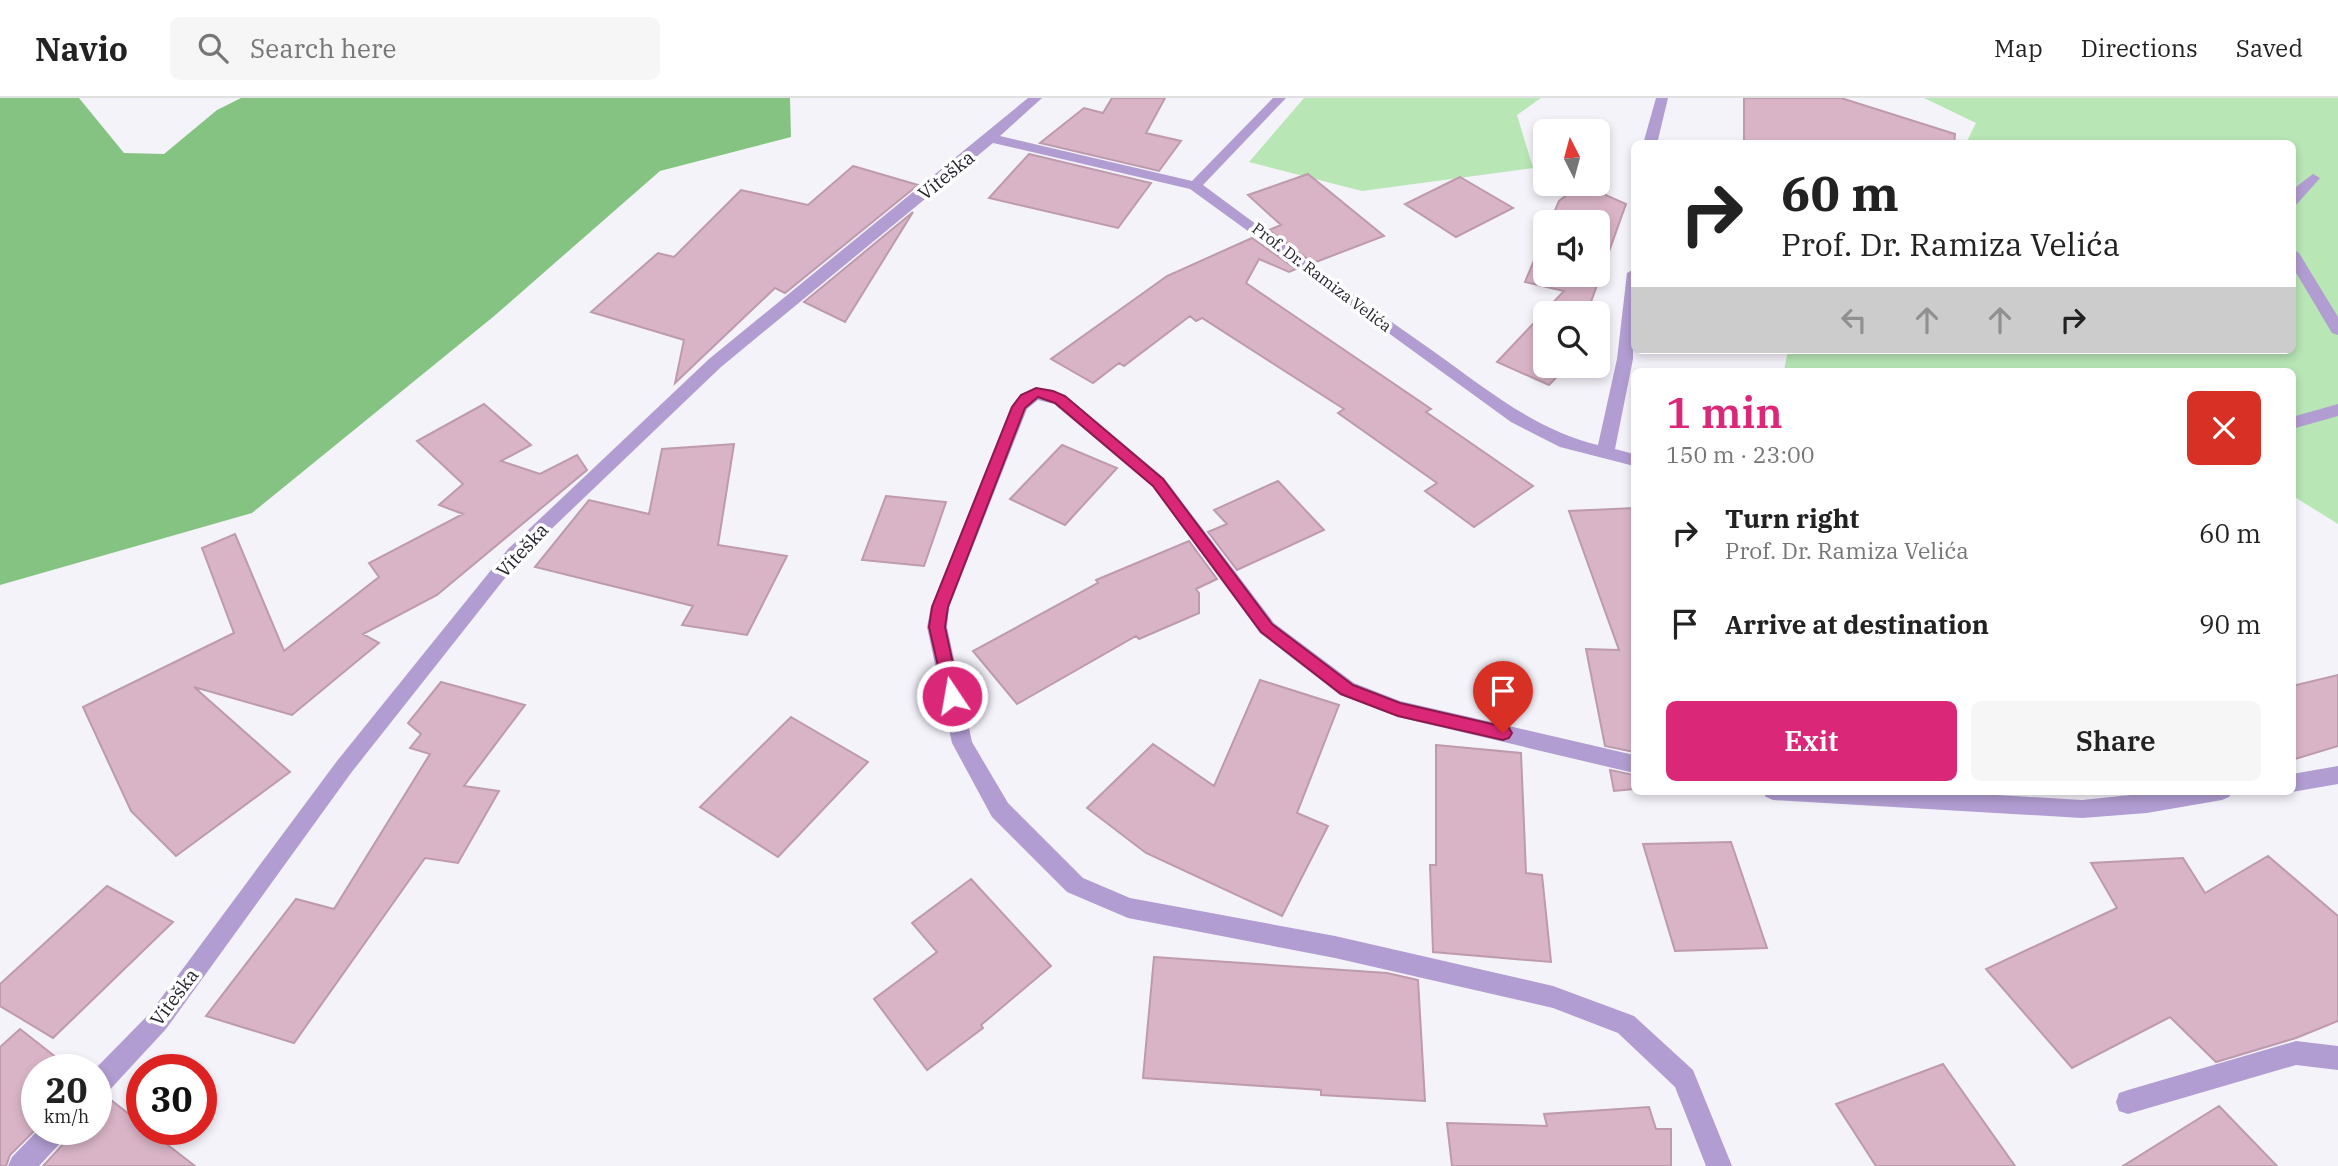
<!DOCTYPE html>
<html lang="en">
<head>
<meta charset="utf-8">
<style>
	body { margin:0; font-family:"IBM Plex Serif",serif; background:#f6f6f6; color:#222; height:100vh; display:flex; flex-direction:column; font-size:26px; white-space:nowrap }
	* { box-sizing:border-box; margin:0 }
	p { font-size:23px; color:#767676 }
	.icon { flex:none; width:38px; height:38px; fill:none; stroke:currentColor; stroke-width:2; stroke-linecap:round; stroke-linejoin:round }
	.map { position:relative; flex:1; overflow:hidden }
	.drawer { position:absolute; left:1631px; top:270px; width:665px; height:427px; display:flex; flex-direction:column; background:#fff; border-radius:10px; box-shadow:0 4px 10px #0003 }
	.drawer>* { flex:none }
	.top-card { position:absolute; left:1631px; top:42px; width:665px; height:214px; border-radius:10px; box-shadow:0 4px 10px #0003; background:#fff; color:#222; overflow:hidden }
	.needle { width:46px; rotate:354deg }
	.controls { position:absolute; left:1533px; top:21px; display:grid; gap:14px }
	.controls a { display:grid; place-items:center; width:77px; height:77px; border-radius:10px; background:#fff; box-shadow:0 4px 10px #0003; font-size:35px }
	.speed { position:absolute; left:21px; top:956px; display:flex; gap:14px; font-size:35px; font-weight:700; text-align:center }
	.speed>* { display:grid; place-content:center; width:91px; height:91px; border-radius:50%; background:#fff; box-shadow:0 4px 10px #0003; line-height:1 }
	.speed small { font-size:18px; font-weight:400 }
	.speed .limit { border:10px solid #d22; background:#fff; color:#111 }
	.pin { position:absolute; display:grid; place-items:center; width:60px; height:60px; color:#fff; margin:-72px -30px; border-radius:50% 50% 50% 0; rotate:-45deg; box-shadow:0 0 7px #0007 }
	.pin .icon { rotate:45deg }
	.me { position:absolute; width:77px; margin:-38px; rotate:348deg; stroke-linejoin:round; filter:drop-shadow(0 0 5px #0008) }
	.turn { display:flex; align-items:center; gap:24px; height:147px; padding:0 35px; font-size:32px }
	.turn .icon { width:91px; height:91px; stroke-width:2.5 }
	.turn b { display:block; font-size:49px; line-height:60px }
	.lanes { display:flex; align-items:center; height:66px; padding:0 35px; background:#0003; justify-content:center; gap:35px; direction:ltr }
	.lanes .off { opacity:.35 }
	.round { display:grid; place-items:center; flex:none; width:74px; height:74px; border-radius:10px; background:#f6f6f6 }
	.overview { display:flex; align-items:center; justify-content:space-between; height:119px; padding:0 35px }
	h1 { font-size:42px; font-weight:600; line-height:52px; color:#db2777 }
	.action { display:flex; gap:14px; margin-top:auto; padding:14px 35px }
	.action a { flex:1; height:80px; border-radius:10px; background:#db2777; color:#fff; font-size:28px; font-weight:600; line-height:80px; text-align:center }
	.action a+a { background:#f6f6f6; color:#222 }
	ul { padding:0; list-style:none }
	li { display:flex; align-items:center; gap:21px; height:91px; padding:0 35px }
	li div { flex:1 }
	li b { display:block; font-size:26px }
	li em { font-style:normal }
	header { display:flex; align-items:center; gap:42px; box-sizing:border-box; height:98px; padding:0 35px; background:#fff; border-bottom:2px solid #e0e0e0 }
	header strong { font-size:33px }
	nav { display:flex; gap:38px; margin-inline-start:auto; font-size:24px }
	.search { width:490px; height:63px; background:#f6f6f6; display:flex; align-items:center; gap:18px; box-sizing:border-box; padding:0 24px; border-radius:10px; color:#767676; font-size:26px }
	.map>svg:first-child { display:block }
	.green { fill:#b8e6b5 }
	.forest { fill:#85c382 }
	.building { fill:#d9b4c7; stroke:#bd9aac; stroke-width:2 }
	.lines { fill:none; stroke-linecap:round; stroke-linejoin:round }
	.minor { fill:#b19dd1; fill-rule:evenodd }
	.route { fill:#db2777; stroke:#8e194d; stroke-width:2 }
	.labels { text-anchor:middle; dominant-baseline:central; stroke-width:7; stroke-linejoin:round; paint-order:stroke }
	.far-street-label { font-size:16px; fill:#272330; stroke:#fff }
	.street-label { font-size:19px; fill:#272330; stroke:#fff }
</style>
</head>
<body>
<header>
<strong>Navio</strong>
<div class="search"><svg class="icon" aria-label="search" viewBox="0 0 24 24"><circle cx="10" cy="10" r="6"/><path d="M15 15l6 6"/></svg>Search here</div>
<nav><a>Map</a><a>Directions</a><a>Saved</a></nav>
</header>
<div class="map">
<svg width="2338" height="1068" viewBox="0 0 2338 1068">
	<rect width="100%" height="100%" fill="#f5f3fa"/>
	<!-- green -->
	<path class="green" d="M 1304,0 L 1541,0 L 1517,17 L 1533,70 L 1362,93 L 1249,64 Z
		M 1924,0 L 2338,0 L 2338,426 L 2293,398 L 2292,273 L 1784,273 L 1788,252 L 2292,252 L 2292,46 L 1966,45 L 1976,25 Z"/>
	<!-- forest -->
	<path class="forest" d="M 0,0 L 79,0 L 124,55 L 164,56 L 217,12 L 241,0 L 790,0 L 791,39 L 660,73 L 493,219 L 252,415 L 0,487 Z"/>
	<!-- building -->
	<path class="building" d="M 1112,0 L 1165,0 L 1146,35 L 1181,43 L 1159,73 L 1040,45 L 1084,10 L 1103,15 Z
		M 1744,0 L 1841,0 L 1955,36 L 1954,46 L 1744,46 Z
		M 1029,56 L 1151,85 L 1118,130 L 989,100 Z
		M 853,68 L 918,87 L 785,195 L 775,190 L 675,285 L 684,242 L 591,214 L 658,155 L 674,159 L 741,92 L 808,107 Z
		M 1308,76 L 1384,138 L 1313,165 L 1269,132 L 1281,127 L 1248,97 Z
		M 1460,79 L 1513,110 L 1456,139 L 1405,106 Z
		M 1581,86 L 1626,106 L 1587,215 L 1545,215 L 1545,268 L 1567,268 L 1549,287 L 1497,264 L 1564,193 L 1525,184 L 1545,136 L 1545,177 L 1598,177 L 1598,124 L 1550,124 L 1559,103 Z
		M 913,114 L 845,224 L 804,204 Z
		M 1252,140 L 1296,171 L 1289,174 L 1259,161 L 1246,185 L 1431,311 L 1426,314 L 1533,388 L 1474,429 L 1425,393 L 1437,385 L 1338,315 L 1344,311 L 1202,220 L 1196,223 L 1190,218 L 1124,268 L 1119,265 L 1093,285 L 1051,261 L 1167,178 Z
		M 484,306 L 531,347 L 501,363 L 540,376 L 577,357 L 587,372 L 437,497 L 363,536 L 379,545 L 292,617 L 194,589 L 290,674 L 176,758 L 131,713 L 83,609 L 234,535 L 202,450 L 235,436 L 284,553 L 379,479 L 369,465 L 463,416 L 439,407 L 463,386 L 417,343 Z
		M 734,346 L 718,447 L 787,458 L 747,537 L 682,527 L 693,508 L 535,469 L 589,402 L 649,416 L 662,351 Z
		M 1062,347 L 1117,370 L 1065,427 L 1010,401 Z
		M 1278,383 L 1324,432 L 1237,472 L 1208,434 L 1227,426 L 1214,412 Z
		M 886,398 L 946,404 L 924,468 L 862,462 Z
		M 1634,410 L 1634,654 L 1605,648 L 1586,551 L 1619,552 L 1569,413 Z
		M 1189,443 L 1217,481 L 1196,491 L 1199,495 L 1199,515 L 1139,541 L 1136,538 L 1017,606 L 973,553 L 1098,485 L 1096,482 Z
		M 2338,577 L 2338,648 L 2292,662 L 2292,588 Z
		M 1260,582 L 1339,607 L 1297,715 L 1328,728 L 1282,818 L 1146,755 L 1087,710 L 1153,646 L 1214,688 Z
		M 441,584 L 525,607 L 464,688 L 499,693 L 458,765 L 425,760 L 294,945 L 206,918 L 296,801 L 334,811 L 430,656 L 410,650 L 421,636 L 408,625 Z
		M 791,619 L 868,664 L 778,759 L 700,709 Z
		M 1436,647 L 1521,655 L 1526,775 L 1542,777 L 1551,864 L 1433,854 L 1430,767 L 1436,767 Z
		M 1610,672 L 1634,677 L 1634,691 L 1614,693 Z
		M 1731,744 L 1767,850 L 1675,853 L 1643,746 Z
		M 2268,758 L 2338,818 L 2338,923 L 2296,940 L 2216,964 L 2170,919 L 2072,970 L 1986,871 L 2117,810 L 2091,765 L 2183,760 L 2205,795 Z
		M 971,781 L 1051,868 L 981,927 L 983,930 L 927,972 L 874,901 L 937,854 L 912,825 Z
		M 107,788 L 173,824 L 53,940 L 0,908 L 0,886 Z
		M 1154,859 L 1387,875 L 1418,882 L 1425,1003 L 1321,997 L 1321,992 L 1143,980 Z
		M 20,931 L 71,971 L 37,971 L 37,1030 L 10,1057 L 6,1068 L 0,1068 L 0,949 Z
		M 1943,966 L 2015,1068 L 1876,1068 L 1836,1006 Z
		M 107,999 L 142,1026 L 142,1031 L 147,1031 L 195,1068 L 43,1068 L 67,1042 L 72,1031 L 96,1031 L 96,1002 Z
		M 2219,1008 L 2277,1068 L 2123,1068 Z
		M 1649,1009 L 1656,1031 L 1671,1031 L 1671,1068 L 1452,1068 L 1447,1025 L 1547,1028 L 1544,1016 Z"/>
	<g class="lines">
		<!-- minor -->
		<path class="minor" d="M 1028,0 L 1042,0 L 1000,38 L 1192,83 L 1273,0 L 1286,0 L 1203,87 C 1279,143 1355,199 1433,253 C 1485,290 1535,332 1598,347 L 1617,261 L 1627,175 L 1634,171 L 1633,261 L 1615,351 L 1634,356 L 1634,368 L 1560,349 L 1511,324 L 1190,91 L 993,45 L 721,269 L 520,461 L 351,675 L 166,931 L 105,997 L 96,1000 L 95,971 L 150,915 L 337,663 L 508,451 L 709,261 Z
			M 1656,0 L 1668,0 L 1657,46 L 1643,46 Z
			M 2313,76 L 2320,80 L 2297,106 L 2292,107 L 2292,92 Z
			M 2292,151 L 2299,155 L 2338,219 L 2338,237 L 2332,235 L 2292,168 Z
			M 1042,291 L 1066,298 L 1164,380 L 1274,525 L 1354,585 L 1400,603 L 1634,657 L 1634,675 L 1398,619 L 1340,597 L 1260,535 L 1152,388 L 1054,306 L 1038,302 L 1027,311 L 949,509 L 947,529 L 972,644 L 1008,705 L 1083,780 L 1130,800 L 1335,838 L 1553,888 L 1634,918 L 1693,972 L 1732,1068 L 1706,1068 L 1675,989 L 1618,935 L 1553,910 L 1335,860 L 1128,820 L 1067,794 L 992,719 L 952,645 L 927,529 L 931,509 L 1011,309 L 1022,296 Z
			M 2338,306 L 2338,318 L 2292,331 L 2292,319 Z
			M 2338,668 L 2338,686 L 2292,694 L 2289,693 L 2292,693 L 2292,676 Z
			M 1762,693 L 1930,693 L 2082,702 L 2169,693 L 2233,693 L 2229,699 L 2222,702 L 2147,715 L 2082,720 L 1773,702 L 1766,699 Z
			M 2296,943 L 2338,948 L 2338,972 L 2296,967 L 2128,1016 L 2119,1013 L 2116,1004 L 2119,995 L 2128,992 Z
			M 39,1031 L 69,1031 L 65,1040 L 39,1068 L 8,1068 L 12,1059 Z"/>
	</g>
	<!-- route -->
	<path class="route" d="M 1036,290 L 1053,293 L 1065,298 L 1163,381 L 1272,526 L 1353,587 L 1400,605 L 1509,630 L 1512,635 L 1509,640 L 1503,642 L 1398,618 L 1341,596 L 1261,534 L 1153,388 L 1055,305 L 1038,299 L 1025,310 L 948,509 L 945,529 L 960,598 L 958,603 L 946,603 L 929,529 L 932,509 L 1012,309 L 1021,297 Z"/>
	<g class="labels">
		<!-- far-street labels -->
		<g class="far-street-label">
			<text transform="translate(1322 179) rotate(37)">Prof. Dr. Ramiza Velića</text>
		</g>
		<!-- street labels -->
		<g class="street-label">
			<text transform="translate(946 77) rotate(-39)">Viteška</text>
			<text transform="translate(522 452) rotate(-47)">Viteška</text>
			<text transform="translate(174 899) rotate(-53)">Viteška</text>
		</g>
	</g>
</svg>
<div class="controls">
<a><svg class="needle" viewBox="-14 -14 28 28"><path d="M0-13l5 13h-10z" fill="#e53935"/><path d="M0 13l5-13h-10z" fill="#767676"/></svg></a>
<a><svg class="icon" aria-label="sound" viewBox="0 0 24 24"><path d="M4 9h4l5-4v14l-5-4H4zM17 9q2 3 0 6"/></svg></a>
<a><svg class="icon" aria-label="search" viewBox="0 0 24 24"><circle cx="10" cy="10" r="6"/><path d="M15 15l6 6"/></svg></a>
</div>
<div class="speed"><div>20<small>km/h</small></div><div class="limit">30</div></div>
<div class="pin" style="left:1503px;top:635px;background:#d93025"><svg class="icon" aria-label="arrive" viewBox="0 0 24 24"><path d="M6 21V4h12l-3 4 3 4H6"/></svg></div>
<svg class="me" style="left:952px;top:598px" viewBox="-20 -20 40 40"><circle r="17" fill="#db2777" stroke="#fff" stroke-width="3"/><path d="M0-11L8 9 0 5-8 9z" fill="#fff"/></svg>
<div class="top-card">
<div class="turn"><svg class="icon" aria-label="right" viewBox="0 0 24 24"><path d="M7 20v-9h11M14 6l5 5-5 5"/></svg><div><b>60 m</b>Prof. Dr. Ramiza Velića</div></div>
<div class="lanes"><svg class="icon off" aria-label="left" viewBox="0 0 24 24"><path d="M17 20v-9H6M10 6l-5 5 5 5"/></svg><svg class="icon off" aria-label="ahead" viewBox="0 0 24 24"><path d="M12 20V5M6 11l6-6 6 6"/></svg><svg class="icon off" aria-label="ahead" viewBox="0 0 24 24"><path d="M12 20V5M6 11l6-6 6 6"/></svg><svg class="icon" aria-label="right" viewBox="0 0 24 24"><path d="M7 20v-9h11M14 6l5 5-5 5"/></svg></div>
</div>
<section class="drawer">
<div class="overview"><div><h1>1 min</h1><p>150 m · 23:00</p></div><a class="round" style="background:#d93025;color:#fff"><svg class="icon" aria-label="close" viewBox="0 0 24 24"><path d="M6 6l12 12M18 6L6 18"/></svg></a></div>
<ul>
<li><svg class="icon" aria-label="right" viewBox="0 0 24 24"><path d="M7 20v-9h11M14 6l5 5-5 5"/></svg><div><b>Turn right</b><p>Prof. Dr. Ramiza Velića</p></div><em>60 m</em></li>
<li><svg class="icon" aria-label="arrive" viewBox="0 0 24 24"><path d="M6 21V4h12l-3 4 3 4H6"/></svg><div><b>Arrive at destination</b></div><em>90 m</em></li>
</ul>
<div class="action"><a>Exit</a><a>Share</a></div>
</section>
</div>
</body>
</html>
